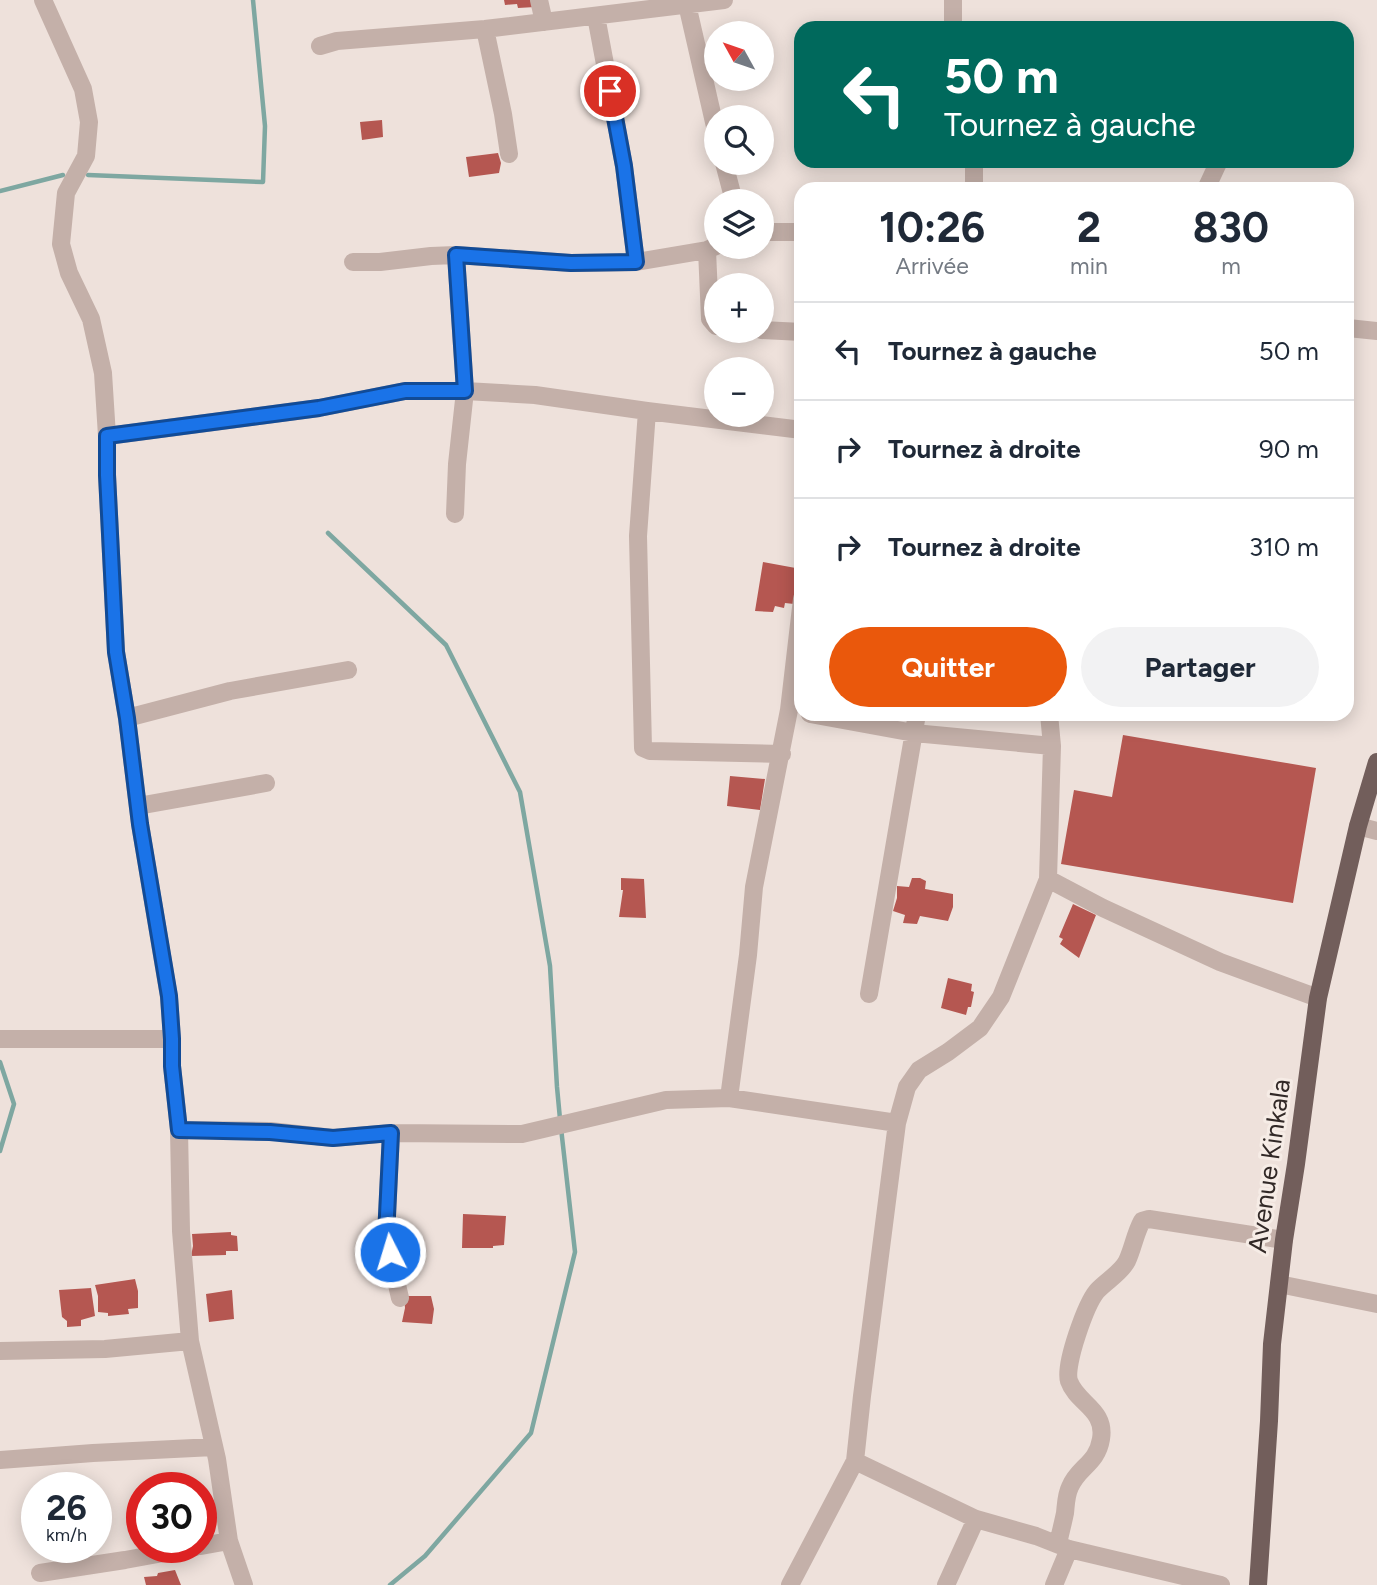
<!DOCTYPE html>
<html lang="fr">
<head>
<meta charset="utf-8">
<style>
	body { margin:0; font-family:Figtree,sans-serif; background:#f2f2f3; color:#1f2937; height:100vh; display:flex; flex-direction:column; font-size:26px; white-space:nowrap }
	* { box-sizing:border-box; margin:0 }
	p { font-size:23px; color:#747a83 }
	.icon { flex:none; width:38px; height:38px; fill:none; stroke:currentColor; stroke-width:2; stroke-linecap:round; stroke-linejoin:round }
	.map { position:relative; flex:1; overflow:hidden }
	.panel { position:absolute; left:794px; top:182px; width:560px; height:539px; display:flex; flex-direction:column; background:#fff; border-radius:21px; box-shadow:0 4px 18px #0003 }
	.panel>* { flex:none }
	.banner { position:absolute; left:794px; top:21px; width:560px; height:147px; border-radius:21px; box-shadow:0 4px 18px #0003; background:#00695c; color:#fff; overflow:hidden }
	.needle { width:46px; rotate:310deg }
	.tools { position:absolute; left:704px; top:21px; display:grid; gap:14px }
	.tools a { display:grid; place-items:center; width:70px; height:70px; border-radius:50%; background:#fff; box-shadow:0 4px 18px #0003; font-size:35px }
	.speed { position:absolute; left:21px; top:1472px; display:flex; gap:14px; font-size:35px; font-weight:700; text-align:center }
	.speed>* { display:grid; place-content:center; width:91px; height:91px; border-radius:50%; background:#fff; box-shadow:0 4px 18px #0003; line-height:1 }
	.speed small { font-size:18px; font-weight:400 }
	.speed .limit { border:10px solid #d22; background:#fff; color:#111 }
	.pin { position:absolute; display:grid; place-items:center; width:60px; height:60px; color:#fff; margin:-30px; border:4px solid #fff; border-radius:50%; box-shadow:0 2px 7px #0007 }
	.me { position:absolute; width:77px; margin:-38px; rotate:355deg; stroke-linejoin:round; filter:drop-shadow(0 0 5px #0008) }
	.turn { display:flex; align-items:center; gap:24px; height:147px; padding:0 35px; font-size:32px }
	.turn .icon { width:91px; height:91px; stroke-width:2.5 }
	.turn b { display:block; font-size:49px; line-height:60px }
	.eta { display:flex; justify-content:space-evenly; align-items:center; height:119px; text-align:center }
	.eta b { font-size:42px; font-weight:700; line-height:49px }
	.primary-button { display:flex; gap:14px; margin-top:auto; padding:14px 35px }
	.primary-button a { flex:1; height:80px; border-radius:42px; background:#ea580c; color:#fff; font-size:28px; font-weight:700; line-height:80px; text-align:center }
	.primary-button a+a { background:#f2f2f3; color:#1f2937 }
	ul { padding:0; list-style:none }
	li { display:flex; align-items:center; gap:21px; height:98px; padding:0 35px; border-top:2px solid #e0e1e3 }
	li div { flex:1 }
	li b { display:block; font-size:26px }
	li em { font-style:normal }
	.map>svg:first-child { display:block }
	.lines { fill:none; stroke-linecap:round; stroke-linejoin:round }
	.stream { stroke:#7ea7a1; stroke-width:4.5 }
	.building { fill:#b55751 }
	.minor { stroke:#c4b0a9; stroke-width:18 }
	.major { stroke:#725e5b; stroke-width:18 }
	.route-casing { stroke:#114b97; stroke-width:18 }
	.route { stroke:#1a73e8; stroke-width:12 }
	.labels { text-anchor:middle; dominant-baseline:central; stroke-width:6; stroke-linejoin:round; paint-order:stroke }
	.street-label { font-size:26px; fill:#322927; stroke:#f6ece6 }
</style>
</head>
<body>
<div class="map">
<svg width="1377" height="1585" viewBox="0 0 1377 1585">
	<rect width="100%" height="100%" fill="#eee1db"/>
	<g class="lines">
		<!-- stream -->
		<path class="stream" d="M 88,175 L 263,182 L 265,126 L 253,0
			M 0,191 L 63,175
			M 328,533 L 446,645 L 520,792 L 550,966 L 557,1087 L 560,1119
			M 0,1062 L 14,1104 L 0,1151
			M 390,1585 L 425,1556 L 531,1433 L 575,1252 L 561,1128"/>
	</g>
	<!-- building -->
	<path class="building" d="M 504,0 L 535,0 L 535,7 L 518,8 L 517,4 L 505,5 Z
		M 382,120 L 383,137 L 362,140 L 360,122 Z
		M 498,153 L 501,163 L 499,173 L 469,177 L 466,157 Z
		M 763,562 L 801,569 L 799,594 L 794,604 L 785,603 L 784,608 L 775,606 L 773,612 L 755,611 Z
		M 1123,735 L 1316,768 L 1293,903 L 1061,864 L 1074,790 L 1112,797 Z
		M 730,776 L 765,779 L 760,810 L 727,806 Z
		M 621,878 L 644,879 L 646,918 L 619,917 L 623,890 L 621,890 Z
		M 912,878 L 920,878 L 926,881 L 925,889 L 953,894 L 953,907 L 948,921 L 920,916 L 917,924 L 903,923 L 905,915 L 893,911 L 897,898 L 897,886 L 909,887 Z
		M 1073,904 L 1096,915 L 1079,958 L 1060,944 L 1063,939 L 1059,937 Z
		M 948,978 L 972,984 L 971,991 L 974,992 L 971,1007 L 968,1007 L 966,1015 L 941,1008 Z
		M 463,1214 L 506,1216 L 504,1245 L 493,1246 L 493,1248 L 462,1248 Z
		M 231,1232 L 231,1235 L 237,1236 L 238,1251 L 226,1251 L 226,1255 L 191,1256 L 193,1246 L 192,1234 Z
		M 135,1279 L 138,1291 L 138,1308 L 128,1309 L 129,1314 L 108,1316 L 108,1313 L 98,1312 L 98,1296 L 95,1285 Z
		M 91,1288 L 95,1316 L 81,1320 L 81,1326 L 67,1327 L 67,1321 L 62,1317 L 59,1290 Z
		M 232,1290 L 234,1319 L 209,1322 L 206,1294 Z
		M 404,1296 L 431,1296 L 434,1309 L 432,1324 L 402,1322 L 405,1308 Z
		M 175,1570 L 181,1585 L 146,1585 L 144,1577 L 157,1576 L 158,1573 Z"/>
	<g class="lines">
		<!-- minor -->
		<path class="minor" d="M 43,0 L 83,89 L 89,122 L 86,156 L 66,193 L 61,244 L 69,273 L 91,319 L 103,373 L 107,436 L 107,475 L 116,652 L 127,718 L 140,824 L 169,997 L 172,1039 L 172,1066 L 179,1130 L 181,1231 L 190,1341 L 217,1459 L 229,1541 L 244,1585
			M 539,0 L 544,22
			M 686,0 L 716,131
			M 953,0 L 953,28
			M 596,16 L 624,166 L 636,262
			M 485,29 L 503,114 L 509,154
			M 320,46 L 337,41 L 485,29 L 724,0
			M 724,163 L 734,201
			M 974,189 L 974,161
			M 1206,189 L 1219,161
			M 761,232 L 802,232
			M 707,250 L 710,319 L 716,326
			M 353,262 L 380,262 L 431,256 L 456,255 L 571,263 L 636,262 L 707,250 L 716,246
			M 1348,328 L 1377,331
			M 761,330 L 802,332
			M 647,411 L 638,536 L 643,748 L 650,751 L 782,754
			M 107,436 L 319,408 L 405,391 L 465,391 L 535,395 L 647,411 L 802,430
			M 455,514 L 457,464 L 465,391 L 456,255
			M 810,714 L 914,733 L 1052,746
			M 127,718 L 230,691 L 348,670
			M 138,806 L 266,783
			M 1358,826 L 1377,831
			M 1048,879 L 1103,908 L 1220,962 L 1318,998
			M 869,994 L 917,714
			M 0,1039 L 172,1039
			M 729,1098 L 748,955 L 754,887 L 789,710 L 802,599
			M 179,1130 L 270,1131 L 333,1138 L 391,1133 L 522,1134 L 666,1100 L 729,1098 L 897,1123
			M 391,1133 L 386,1236 L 400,1298
			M 1279,1284 L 1377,1304
			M 0,1351 L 105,1349 L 190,1341
			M 0,1460 L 93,1453 L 214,1447
			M 855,1461 L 976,1519 L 1036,1536 L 1069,1549 L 1221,1585
			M 1058,1544 C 1060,1534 1063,1523 1065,1513 C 1066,1504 1066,1495 1070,1487 C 1078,1467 1097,1464 1101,1439 C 1106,1409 1077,1404 1069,1381 C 1064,1365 1086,1304 1097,1291 C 1106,1281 1121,1273 1127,1261 C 1133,1248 1135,1234 1142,1221 L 1149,1219 L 1284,1240
			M 201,1546 L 229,1541
			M 40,1573 L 125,1560 L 196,1547
			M 790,1585 L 855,1461 L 862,1396 L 897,1123 L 907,1087 L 919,1070 L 948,1052 L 980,1028 L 1001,997 L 1048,879 L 1052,746 L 1049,714
			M 946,1585 L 976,1519
			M 1054,1585 L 1069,1549"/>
		<!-- major -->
		<path class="major" d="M 1258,1585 L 1269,1421 L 1272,1344 L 1284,1240 L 1296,1164 L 1318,998 L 1358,826 L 1377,762"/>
	</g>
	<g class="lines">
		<defs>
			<path id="route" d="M 390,1252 L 386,1236 L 391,1133 L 333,1138 L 270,1132 L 179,1130 L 172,1066 L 172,1039 L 169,996 L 140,824 L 127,718 L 116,652 L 107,475 L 107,436 L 319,408 L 405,391 L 465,391 L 456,255 L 571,263 L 636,262 L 624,166 L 610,91"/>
		</defs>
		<!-- route casing -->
		<use href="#route" class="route-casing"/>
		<!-- route -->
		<use href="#route" class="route"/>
	</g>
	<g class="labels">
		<!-- street labels -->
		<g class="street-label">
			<text transform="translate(1269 1166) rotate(-82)">Avenue Kinkala</text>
		</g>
	</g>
</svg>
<div class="tools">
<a><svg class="needle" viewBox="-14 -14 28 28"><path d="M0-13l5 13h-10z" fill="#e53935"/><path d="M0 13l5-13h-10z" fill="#747a83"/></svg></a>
<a><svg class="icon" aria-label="search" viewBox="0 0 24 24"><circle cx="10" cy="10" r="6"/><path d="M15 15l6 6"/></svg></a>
<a><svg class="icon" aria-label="layers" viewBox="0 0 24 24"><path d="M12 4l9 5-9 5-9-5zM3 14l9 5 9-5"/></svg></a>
<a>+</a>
<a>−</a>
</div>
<div class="speed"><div>26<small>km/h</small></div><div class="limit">30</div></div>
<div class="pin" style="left:610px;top:91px;background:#d93025"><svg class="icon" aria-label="arrive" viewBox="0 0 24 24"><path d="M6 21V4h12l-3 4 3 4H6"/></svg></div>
<svg class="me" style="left:390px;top:1252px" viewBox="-20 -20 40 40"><circle r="17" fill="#1a73e8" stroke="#fff" stroke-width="3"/><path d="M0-11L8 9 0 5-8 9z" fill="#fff"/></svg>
<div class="banner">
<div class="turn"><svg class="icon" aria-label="left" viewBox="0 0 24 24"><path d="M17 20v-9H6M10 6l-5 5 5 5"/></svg><div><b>50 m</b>Tournez à gauche</div></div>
</div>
<section class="panel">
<div class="eta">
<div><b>10:26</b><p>Arrivée</p></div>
<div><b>2</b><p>min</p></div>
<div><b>830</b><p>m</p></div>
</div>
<ul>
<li><svg class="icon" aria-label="left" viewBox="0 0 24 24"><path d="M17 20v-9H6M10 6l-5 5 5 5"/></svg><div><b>Tournez à gauche</b></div><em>50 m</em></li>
<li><svg class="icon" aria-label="right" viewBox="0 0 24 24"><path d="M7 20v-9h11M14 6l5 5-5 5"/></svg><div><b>Tournez à droite</b></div><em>90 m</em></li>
<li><svg class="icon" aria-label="right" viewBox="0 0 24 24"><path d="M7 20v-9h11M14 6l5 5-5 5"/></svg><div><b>Tournez à droite</b></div><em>310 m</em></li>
</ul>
<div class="primary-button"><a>Quitter</a><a>Partager</a></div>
</section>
</div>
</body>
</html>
